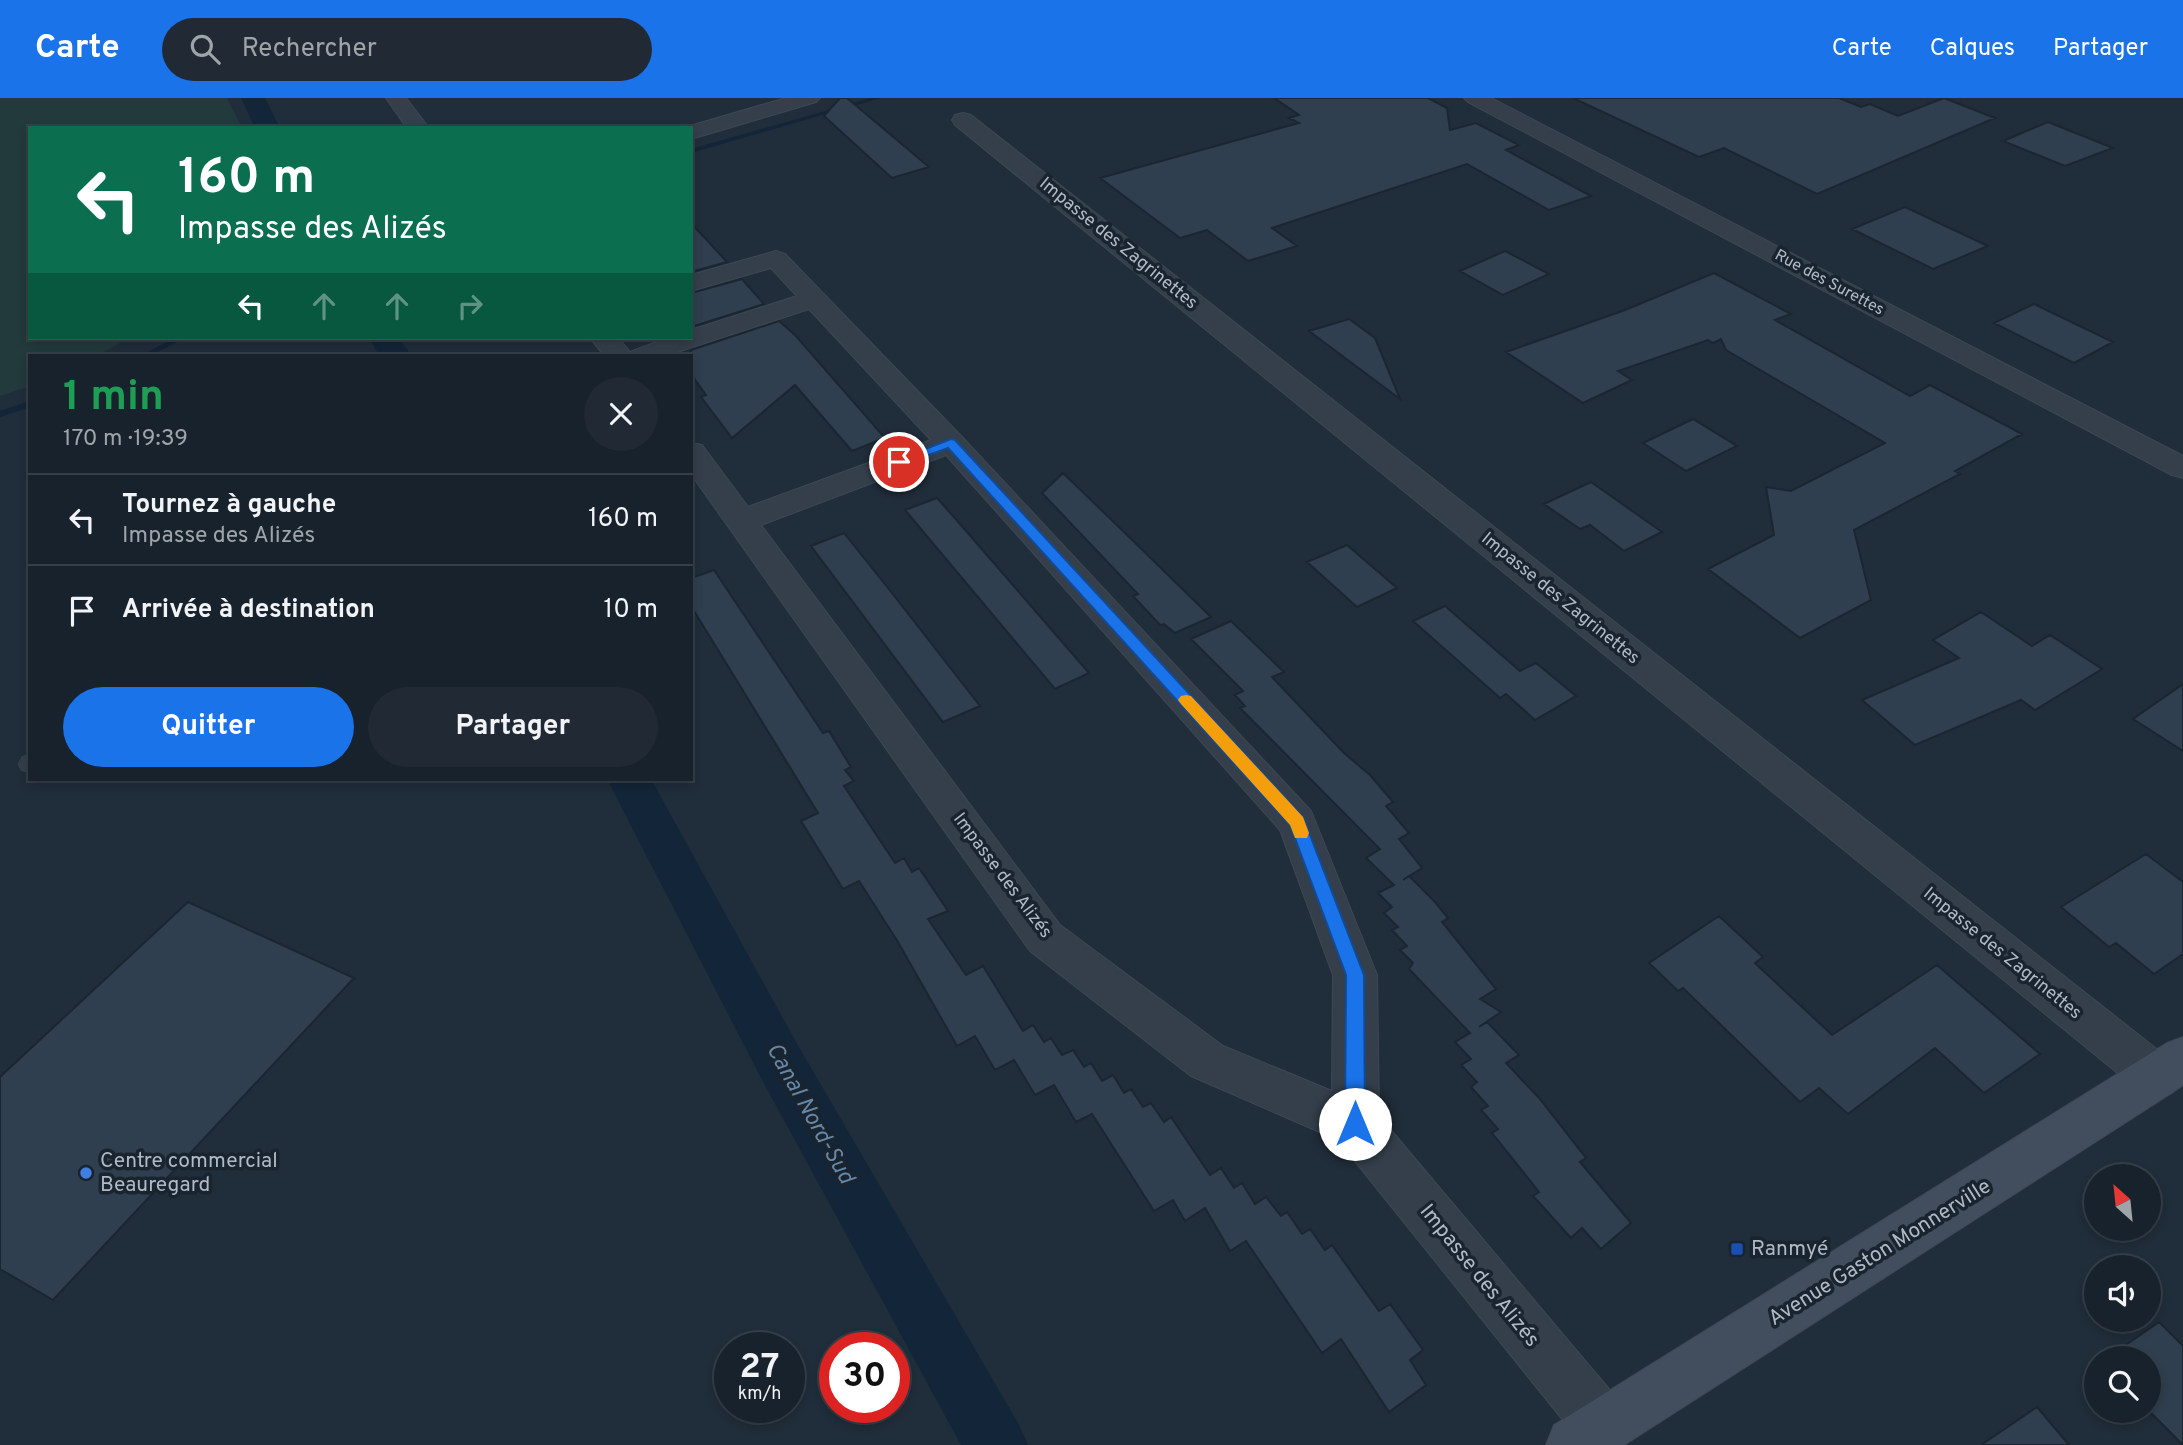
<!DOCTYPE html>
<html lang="fr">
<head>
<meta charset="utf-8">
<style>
	body { margin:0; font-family:Overpass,sans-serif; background:#212a34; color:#f1f3f6; height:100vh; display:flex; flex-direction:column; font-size:26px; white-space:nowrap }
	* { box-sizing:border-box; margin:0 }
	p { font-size:23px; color:#9fa4a9 }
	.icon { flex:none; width:38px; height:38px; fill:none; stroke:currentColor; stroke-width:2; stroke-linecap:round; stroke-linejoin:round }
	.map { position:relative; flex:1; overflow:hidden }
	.drawer { position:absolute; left:28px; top:256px; width:665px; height:427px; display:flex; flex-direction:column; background:#18222c; border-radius:0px; box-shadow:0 4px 10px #0003,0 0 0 2px #363f48 }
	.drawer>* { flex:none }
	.hud { position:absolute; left:28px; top:28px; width:665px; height:214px; border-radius:0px; box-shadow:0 4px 10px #0003,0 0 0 2px #363f48; background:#0b6e4f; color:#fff; overflow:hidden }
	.needle { width:46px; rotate:333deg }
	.buttons { position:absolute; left:2084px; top:1066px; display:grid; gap:14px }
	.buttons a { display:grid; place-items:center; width:77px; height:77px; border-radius:50%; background:#18222c; box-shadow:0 4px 10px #0003,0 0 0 2px #363f48; font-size:35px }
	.speed { position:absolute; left:714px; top:1234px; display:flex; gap:14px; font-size:35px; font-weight:700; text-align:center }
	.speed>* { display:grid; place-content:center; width:91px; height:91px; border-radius:50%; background:#18222c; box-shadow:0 4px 10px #0003,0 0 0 2px #363f48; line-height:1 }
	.speed small { font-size:18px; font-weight:400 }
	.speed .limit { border:10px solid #d22; background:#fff; color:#111 }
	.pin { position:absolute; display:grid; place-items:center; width:60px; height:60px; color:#fff; margin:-30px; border:4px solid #fff; border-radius:50%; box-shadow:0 2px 7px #0007 }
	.me { position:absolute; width:77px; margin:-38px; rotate:0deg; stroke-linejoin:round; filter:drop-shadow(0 0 5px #0008) }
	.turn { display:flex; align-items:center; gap:24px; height:147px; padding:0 35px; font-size:32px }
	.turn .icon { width:91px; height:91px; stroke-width:2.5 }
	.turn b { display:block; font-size:49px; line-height:60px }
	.lanes { display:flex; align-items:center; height:66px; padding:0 35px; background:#0003; justify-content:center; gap:35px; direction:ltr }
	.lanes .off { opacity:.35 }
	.round { display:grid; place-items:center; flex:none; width:74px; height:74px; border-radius:37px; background:#212a34 }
	.summary { display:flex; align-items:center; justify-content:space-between; height:119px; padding:0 35px }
	h1 { font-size:42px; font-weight:700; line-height:52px; color:#1e9e55 }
	.button { display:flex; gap:14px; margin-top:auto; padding:14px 35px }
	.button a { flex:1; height:80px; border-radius:42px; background:#1a73e8; color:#fff; font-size:28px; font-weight:700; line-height:80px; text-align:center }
	.button a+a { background:#212a34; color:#f1f3f6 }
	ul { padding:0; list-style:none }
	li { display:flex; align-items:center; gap:21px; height:91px; padding:0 35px; border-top:2px solid #363f48 }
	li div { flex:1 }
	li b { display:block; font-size:26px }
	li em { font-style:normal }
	header { display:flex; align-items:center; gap:42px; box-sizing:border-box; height:98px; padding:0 35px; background:#1a73e8; color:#fff }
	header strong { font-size:33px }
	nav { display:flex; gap:38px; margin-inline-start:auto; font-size:24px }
	.search { width:490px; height:63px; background:#212a34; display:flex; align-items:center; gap:18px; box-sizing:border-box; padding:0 24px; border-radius:38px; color:#9fa4a9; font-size:26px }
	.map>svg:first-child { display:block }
	.green { fill:#223a3c }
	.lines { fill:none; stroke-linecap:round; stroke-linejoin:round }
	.stream { fill:#132538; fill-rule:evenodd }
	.canal { fill:#132538; fill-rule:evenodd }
	.building { fill:#2f3f4f; stroke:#1b2631; stroke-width:2 }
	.lane-casing { stroke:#3d4854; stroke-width:1 }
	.street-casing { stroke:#3d4854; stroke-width:2 }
	.secondary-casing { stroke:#3d4854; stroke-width:2 }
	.lane { fill:#343f4b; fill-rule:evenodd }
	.street { fill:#343f4b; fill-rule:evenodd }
	.secondary { fill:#424e5e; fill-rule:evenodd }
	.route { fill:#1a73e8; stroke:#114b97; stroke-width:2 }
	.slow { fill:#f59e0b }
	.shop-dot { fill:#3f7fe0; stroke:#19242f; stroke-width:2.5 }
	.transit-dot { fill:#1a4fb4; stroke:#19242f; stroke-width:2.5 }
	.labels { text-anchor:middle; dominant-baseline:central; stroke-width:7; stroke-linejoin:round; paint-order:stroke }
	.far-street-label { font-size:16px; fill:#aebac7; stroke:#19242f }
	.street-label { font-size:18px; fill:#aebac7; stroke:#19242f }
	.near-poi-label { font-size:21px; fill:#aebac7; stroke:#19242f; text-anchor:start }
	.near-street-label { font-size:21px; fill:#aebac7; stroke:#19242f }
	.near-water-label { font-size:23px; font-style:italic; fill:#6587a8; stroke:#19242f }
</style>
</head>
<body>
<header>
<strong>Carte</strong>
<div class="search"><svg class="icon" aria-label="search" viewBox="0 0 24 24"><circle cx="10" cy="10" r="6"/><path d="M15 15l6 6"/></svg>Rechercher</div>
<nav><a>Carte</a><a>Calques</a><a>Partager</a></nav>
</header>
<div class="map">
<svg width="2183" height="1347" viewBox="0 0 2183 1347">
	<rect width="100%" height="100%" fill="#202d3a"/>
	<!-- green -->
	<path class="green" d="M 0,0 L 227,0 L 242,30 L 30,30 L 30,240 L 129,240 L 98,257 L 30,257 L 30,288 L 0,298 Z"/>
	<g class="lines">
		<!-- stream -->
		<path class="stream" d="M 871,0 L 881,0 L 691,55 L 691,51 Z
			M 175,240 L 185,240 L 152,257 L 141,257 Z
			M 30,303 L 30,309 L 0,319 L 0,313 Z"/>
		<!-- canal -->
		<path class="canal" d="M 241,0 L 265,0 L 280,30 L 255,30 Z
			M 369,240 L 399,240 L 411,257 L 379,257 Z
			M 607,681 L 651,681 L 796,944 L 1018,1325 L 1028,1347 L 961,1347 L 760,978 Z"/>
	</g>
	<!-- building -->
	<path class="building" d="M 840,0 L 847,0 L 929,69 L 892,80 L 824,18 Z
		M 1274,0 L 1428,0 L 1447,10 L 1450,32 L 1476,25 L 1519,47 L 1506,52 L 1591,98 L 1549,112 L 1467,66 L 1272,130 L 1297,148 L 1248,163 L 1207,132 L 1180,140 L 1100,80 L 1299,25 L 1289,20 L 1299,17 Z
		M 1573,0 L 1839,0 L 1861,9 L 1870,6 L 1898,18 L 1944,0 L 1995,20 L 1817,96 L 1724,50 L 1699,59 Z
		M 2048,24 L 2113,50 L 2065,68 L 2003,43 Z
		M 1905,109 L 1988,148 L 1933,171 L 1852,131 Z
		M 691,125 L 727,164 L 691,174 Z
		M 1505,153 L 1549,176 L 1503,197 L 1460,173 Z
		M 1714,175 L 1791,216 L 1775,222 L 1910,298 L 1930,287 L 2022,336 L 1955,373 L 1960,376 L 1854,432 L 1871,502 L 1800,540 L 1708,471 L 1774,437 L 1766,389 L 1791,393 L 1885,345 L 1726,252 L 1721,241 L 1713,245 L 1708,242 L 1618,273 L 1632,282 L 1583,305 L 1506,254 L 1625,212 Z
		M 742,181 L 764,206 L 691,229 L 691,195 Z
		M 2034,206 L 2113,244 L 2074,265 L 1994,225 Z
		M 1349,221 L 1375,240 L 1400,301 L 1309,233 Z
		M 779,223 L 795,237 L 885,340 L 852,353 L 795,287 L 732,340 L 701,299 L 706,297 L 691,276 L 691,252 Z
		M 1693,321 L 1737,348 L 1686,373 L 1643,345 Z
		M 1063,375 L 1123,433 L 1211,519 L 1175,535 L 1164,526 L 1160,527 L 1133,498 L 1138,496 L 1042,395 Z
		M 1591,384 L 1662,434 L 1624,453 L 1590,427 L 1580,431 L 1544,406 Z
		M 937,400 L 967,434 L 1089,575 L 1055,591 L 905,412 Z
		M 844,435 L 888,490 L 980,608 L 943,624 L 811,448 Z
		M 1347,447 L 1397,490 L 1357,509 L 1307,464 Z
		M 714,472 L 823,635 L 829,633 L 851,669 L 845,672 L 854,683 L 844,688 L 895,765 L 904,760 L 912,774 L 919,770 L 948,813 L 928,821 L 966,877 L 983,868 L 1023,933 L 1033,927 L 1044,944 L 1051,940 L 1062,957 L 1073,952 L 1084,969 L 1091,965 L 1102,983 L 1113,977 L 1124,995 L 1131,991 L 1143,1009 L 1151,1005 L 1164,1024 L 1171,1019 L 1210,1077 L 1221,1070 L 1234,1090 L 1242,1085 L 1255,1106 L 1266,1099 L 1281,1118 L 1287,1114 L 1302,1136 L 1310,1131 L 1325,1152 L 1332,1147 L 1379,1213 L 1390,1206 L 1423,1252 L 1410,1262 L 1426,1287 L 1389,1314 L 1341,1241 L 1322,1255 L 1246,1143 L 1230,1153 L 1205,1110 L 1185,1123 L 1173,1102 L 1154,1113 L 1092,1016 L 1076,1024 L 1054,987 L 1035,997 L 1014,962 L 995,972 L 975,938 L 957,948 L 898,844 L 859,783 L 843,791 L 801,723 L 818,715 L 691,508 L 691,480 Z
		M 1445,508 L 1520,573 L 1536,565 L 1576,598 L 1535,622 L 1506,596 L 1500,600 L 1413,523 Z
		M 1981,514 L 2032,548 L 2050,537 L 2102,571 L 2035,612 L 2021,602 L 1915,647 L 1862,602 L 1959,560 L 1933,542 Z
		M 1231,523 L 1284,574 L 1272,579 L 1344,655 L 1370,677 L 1393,704 L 1386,708 L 1409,735 L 1399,741 L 1422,770 L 1403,782 L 1409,778 L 1435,804 L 1448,820 L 1442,824 L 1496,891 L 1480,901 L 1501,914 L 1479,929 L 1487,924 L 1519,957 L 1506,965 L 1539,1000 L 1586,1060 L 1580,1064 L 1631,1125 L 1601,1151 L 1582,1130 L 1571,1140 L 1533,1098 L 1539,1094 L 1492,1035 L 1498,1031 L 1481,1012 L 1488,1008 L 1471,989 L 1477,984 L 1461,967 L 1471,961 L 1455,944 L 1470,935 L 1409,871 L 1413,865 L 1400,852 L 1407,848 L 1392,832 L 1398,829 L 1384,815 L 1392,809 L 1378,795 L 1394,787 L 1366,760 L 1380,751 L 1240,610 L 1245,608 L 1235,597 L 1243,593 L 1191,541 Z
		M 2183,586 L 2183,653 L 2133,621 Z
		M 2146,756 L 2183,784 L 2183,856 L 2154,876 L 2116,845 L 2109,849 L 2061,809 Z
		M 188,804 L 354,880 L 53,1202 L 0,1171 L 0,979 Z
		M 1719,818 L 1763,859 L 1755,865 L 1832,937 L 1937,867 L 2040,956 L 1984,995 L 1935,950 L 1848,1016 L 1819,990 L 1800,1004 L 1683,890 L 1678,893 L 1649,865 Z
		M 2159,1224 L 2183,1248 L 2183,1347 L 2148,1312 L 2149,1260 L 2107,1260 Z
		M 2037,1309 L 2069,1347 L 1981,1347 Z"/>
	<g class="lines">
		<defs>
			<path id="lane" d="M 30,656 L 30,675 L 29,675 L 21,672 L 18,666 L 22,659 Z"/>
			<path id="street" d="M 386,0 L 406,0 L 429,30 L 407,30 Z
				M 786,0 L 820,0 L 816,4 L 691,41 L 691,30 L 683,30 Z
				M 1464,0 L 1491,0 L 2183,358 L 2183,380 L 2172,377 L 1468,4 Z
				M 963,15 L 971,17 L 2173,964 L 2180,979 L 2173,994 L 2157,1001 L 2141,994 L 955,27 L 952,22 L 955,17 Z
				M 776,153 L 785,156 L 962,339 L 1311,713 L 1377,877 L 1379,1018 L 1624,1309 L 1632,1329 L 1624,1347 L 1583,1347 L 1338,1042 L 1191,978 L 1030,853 L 691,376 L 691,345 L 702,347 L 748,409 L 931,342 L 809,211 L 668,257 L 604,257 L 590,240 L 618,240 L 630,254 L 667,240 L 691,240 L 691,232 L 797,198 L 771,170 L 691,193 L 691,177 ZM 946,357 L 1280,732 L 1333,877 L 1332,993 L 1223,948 L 1060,827 L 761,427 Z"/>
			<path id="secondary" d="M 2183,939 L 2183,987 L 2173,994 L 1624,1347 L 1546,1347 L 1554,1327 L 2167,945 Z"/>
		</defs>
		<!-- lane casing -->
		<use href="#lane" class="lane-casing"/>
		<!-- street casing -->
		<use href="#street" class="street-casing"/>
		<!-- secondary casing -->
		<use href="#secondary" class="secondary-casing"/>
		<!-- lane -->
		<use href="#lane" class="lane"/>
		<!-- street -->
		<use href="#street" class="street"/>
		<!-- secondary -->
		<use href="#secondary" class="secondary"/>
	</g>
	<!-- route -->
	<path class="route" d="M 951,341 L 955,342 L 1303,719 L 1364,877 L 1365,1026 L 1362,1033 L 1355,1035 L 1348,1033 L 1345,1026 L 1346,877 L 1290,727 L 948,350 L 899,368 L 892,364 Z"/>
	<!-- slow -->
	<path class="slow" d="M 1186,597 L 1191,598 L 1303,719 L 1309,735 L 1307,740 L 1295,740 L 1290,727 L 1181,606 L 1178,602 L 1181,598 Z"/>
	<!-- markers -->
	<circle class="shop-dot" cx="86" cy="1075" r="7"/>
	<rect class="transit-dot" x="1730" y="1144" width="14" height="14" rx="3.5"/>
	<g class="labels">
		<!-- far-street labels -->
		<g class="far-street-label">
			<text transform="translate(1829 185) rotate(28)">Rue des Surettes</text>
		</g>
		<!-- street labels -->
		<g class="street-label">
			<text transform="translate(1118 146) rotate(39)">Impasse des Zagrinettes</text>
			<text transform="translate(1560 501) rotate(39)">Impasse des Zagrinettes</text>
			<text transform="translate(1002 778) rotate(53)">Impasse des Alizés</text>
			<text transform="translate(2002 856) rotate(39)">Impasse des Zagrinettes</text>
		</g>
		<!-- near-poi labels -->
		<g class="near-poi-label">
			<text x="100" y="1063">Centre commercial<tspan x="100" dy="24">Beauregard</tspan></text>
			<text x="1751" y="1151">Ranmyé</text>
		</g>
		<!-- near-street labels -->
		<g class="near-street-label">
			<text transform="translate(1880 1155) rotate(-32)">Avenue Gaston Monnerville</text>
			<text transform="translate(1479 1178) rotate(51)">Impasse des Alizés</text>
		</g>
		<!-- near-water labels -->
		<g class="near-water-label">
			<text transform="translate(809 1016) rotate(61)">Canal Nord-Sud</text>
		</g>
	</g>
</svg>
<div class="buttons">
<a><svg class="needle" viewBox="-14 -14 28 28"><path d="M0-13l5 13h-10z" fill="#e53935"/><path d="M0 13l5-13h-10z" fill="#9fa4a9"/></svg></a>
<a><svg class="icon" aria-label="sound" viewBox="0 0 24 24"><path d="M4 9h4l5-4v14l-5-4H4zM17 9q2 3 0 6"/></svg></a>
<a><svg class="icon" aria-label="search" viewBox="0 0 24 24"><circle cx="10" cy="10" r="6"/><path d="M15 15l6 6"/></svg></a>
</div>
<div class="speed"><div>27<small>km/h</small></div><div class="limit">30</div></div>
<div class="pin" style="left:899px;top:364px;background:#d93025"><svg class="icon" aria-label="arrive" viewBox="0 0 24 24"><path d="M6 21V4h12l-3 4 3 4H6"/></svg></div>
<svg class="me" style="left:1355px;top:1026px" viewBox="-20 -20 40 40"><circle r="19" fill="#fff"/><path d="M0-13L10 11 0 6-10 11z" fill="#1a73e8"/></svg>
<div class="hud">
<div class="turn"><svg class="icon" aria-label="left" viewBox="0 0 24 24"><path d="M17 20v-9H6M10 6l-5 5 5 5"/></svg><div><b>160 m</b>Impasse des Alizés</div></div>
<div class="lanes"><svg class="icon" aria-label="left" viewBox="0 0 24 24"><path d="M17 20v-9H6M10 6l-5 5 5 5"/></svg><svg class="icon off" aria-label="ahead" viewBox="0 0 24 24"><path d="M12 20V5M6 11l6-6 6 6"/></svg><svg class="icon off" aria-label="ahead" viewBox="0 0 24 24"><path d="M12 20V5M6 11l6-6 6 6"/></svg><svg class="icon off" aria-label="right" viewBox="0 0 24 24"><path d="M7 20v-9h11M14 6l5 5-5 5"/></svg></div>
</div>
<section class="drawer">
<div class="summary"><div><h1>1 min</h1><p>170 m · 19:39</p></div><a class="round"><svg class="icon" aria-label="close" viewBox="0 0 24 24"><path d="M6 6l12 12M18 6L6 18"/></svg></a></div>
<ul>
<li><svg class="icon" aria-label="left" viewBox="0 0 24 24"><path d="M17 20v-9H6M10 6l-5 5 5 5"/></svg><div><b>Tournez à gauche</b><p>Impasse des Alizés</p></div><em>160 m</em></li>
<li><svg class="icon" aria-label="arrive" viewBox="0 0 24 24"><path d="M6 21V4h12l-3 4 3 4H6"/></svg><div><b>Arrivée à destination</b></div><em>10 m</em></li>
</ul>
<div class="button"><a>Quitter</a><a>Partager</a></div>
</section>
</div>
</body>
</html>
